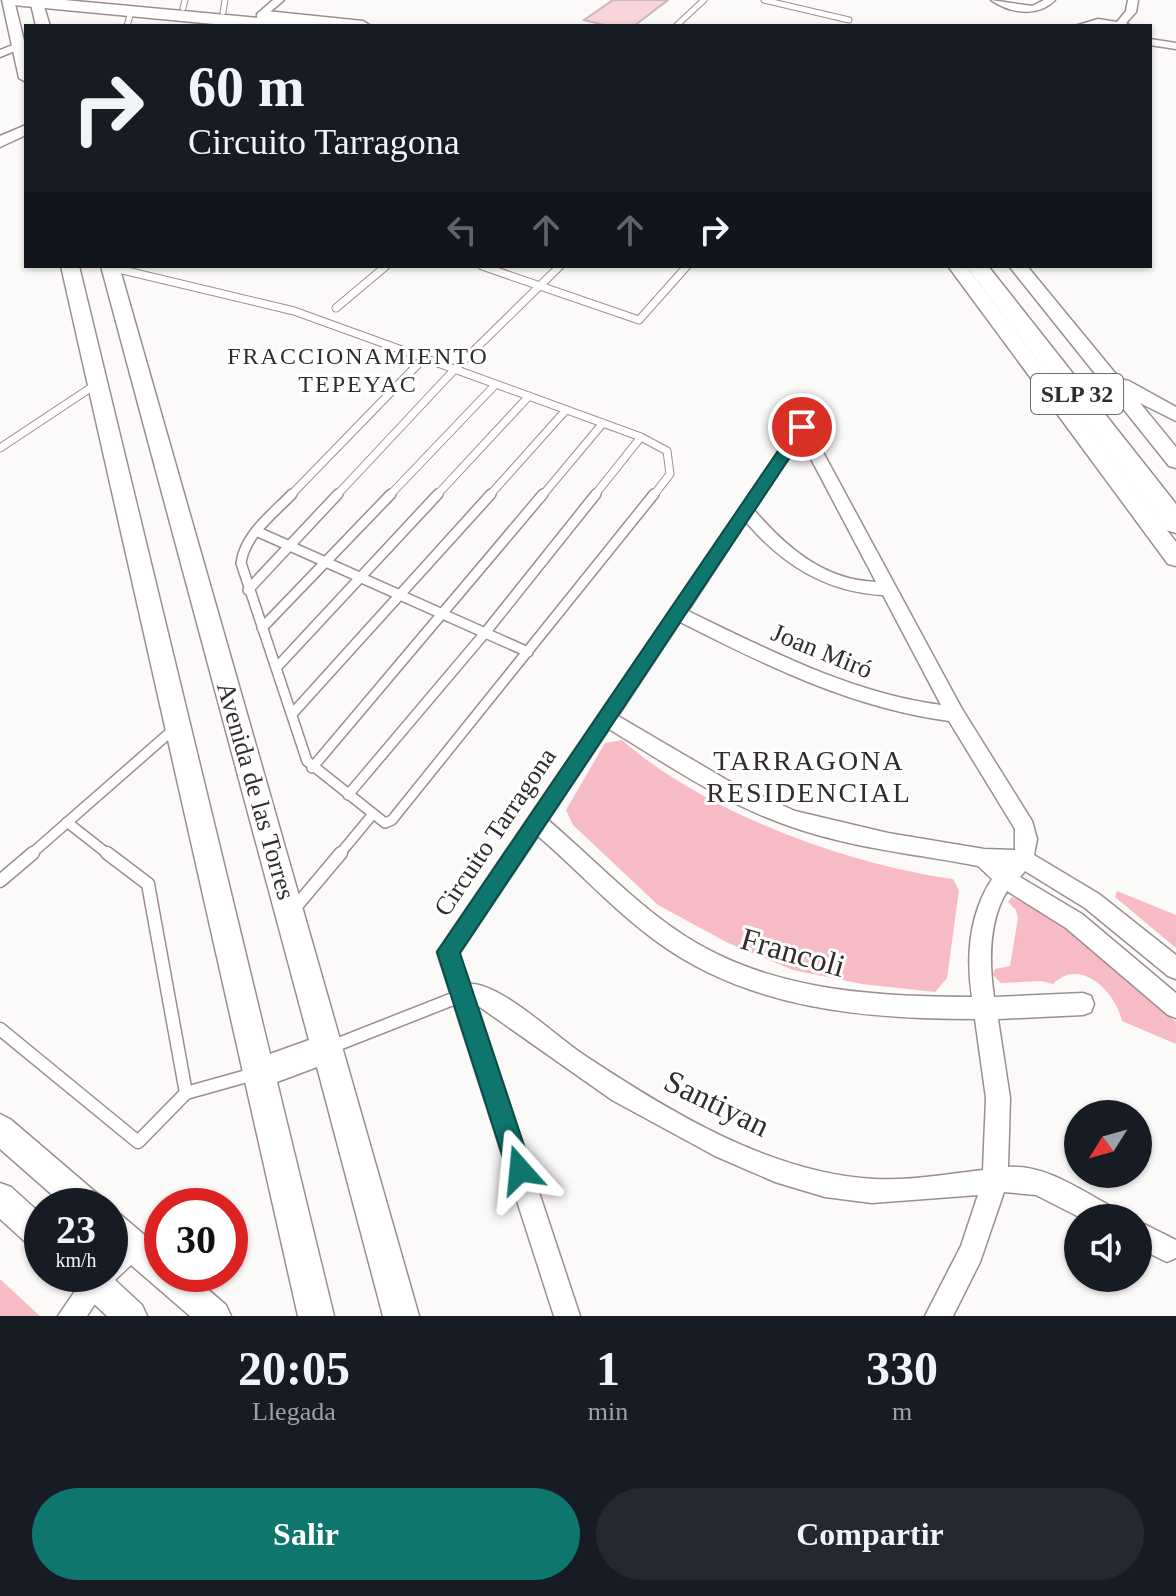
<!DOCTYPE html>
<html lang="es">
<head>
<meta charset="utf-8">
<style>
	body { margin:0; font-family:"Times New Roman",serif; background:#242831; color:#f1f3f6; height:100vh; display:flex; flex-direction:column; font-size:30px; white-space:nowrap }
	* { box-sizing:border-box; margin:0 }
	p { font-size:26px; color:#9ea1a6 }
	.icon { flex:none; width:44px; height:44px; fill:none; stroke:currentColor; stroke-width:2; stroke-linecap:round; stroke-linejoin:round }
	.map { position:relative; height:1316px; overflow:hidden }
	.panel { display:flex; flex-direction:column; background:#171b24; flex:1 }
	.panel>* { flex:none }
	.banner { position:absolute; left:24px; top:24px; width:1128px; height:244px; border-radius:0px; box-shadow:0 2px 6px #0004; background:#171b24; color:#f1f3f6; overflow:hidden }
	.needle { width:52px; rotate:233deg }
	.controls { position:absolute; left:1064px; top:1100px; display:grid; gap:16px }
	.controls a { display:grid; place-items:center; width:88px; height:88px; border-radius:50%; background:#171b24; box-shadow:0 2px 6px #0004; font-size:40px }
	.speed { position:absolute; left:24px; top:1188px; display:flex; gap:16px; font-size:40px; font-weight:700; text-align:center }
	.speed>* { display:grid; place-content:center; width:104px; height:104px; border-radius:50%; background:#171b24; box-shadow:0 2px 6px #0004; line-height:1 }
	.speed small { font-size:20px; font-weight:400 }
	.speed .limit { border:12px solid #d22; background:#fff; color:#111 }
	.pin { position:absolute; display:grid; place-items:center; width:68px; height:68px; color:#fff; margin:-34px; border:4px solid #fff; border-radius:50%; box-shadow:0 2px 8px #0007 }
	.me { position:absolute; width:88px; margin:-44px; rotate:342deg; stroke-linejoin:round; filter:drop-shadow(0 0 6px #0008) }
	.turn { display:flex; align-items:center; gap:28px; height:168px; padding:0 32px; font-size:36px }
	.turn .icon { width:104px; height:104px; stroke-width:2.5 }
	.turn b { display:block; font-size:56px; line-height:68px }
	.lanes { display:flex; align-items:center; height:76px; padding:0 32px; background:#0003; justify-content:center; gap:40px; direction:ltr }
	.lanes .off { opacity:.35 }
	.eta { display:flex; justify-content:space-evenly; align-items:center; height:136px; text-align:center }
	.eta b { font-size:48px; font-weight:700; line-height:56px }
	.button { display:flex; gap:16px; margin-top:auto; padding:16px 32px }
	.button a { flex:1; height:92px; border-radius:48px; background:#0f766e; color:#fff; font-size:32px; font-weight:700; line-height:92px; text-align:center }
	.button a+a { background:#242831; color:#f1f3f6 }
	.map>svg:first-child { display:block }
	.green { fill:#f7bbc6 }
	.building { fill:#f7d4d9; stroke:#c8b7b9; stroke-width:2 }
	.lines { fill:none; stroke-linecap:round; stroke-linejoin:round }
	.service-far3-casing { stroke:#9e8d90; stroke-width:7 }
	.service-far2-casing { stroke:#9e8d90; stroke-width:9 }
	.service-far1-casing { stroke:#9e8d90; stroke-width:12 }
	.service-casing { stroke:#9e8d90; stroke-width:15 }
	.minor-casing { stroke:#9e8d90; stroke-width:3 }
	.tertiary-casing { stroke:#9e8d90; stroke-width:3 }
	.secondary-casing { stroke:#9e8d90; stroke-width:3 }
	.trunk-casing { stroke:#9e8d90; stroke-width:3 }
	.service-far3 { stroke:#fff; stroke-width:5 }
	.service-far2 { stroke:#fff; stroke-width:7 }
	.service-far1 { stroke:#fff; stroke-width:9 }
	.service { stroke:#fff; stroke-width:12 }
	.minor { fill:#fff; fill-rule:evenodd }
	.tertiary { fill:#fff; fill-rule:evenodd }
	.secondary { fill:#fff; fill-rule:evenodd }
	.trunk { fill:#fff; fill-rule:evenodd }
	.route { fill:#0f766e; stroke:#0a4d48; stroke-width:2 }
	.labels { text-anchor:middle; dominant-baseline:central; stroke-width:6; stroke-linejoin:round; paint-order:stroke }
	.far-neighbourhood-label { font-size:24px; letter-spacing:2px; fill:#322c2d; stroke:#fff }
	.shield { fill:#fff; stroke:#706b6c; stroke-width:2 }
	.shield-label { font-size:24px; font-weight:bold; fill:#322c2d }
	.street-label { font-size:26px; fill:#322c2d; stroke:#fff }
	.neighbourhood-label { font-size:28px; letter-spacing:2px; fill:#322c2d; stroke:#fff }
	.near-street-label { font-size:32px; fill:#322c2d; stroke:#fff }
</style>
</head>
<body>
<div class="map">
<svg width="1176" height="1316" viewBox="0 0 1176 1316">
	<rect width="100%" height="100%" fill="#fcf9f9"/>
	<!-- green -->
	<path class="green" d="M 622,740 C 704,812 845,864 953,879 L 959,890 L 947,978 L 935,992 L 862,984 L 793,970 L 728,943 L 658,905 L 573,825 L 566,810 L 605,743 Z
		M 1117,891 L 1176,915 L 1176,948 L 1115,897 Z
		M 1012,897 L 1062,923 L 1176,1022 L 1176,1044 L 1122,1021 C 1116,993 1081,956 1053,984 L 1041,981 L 1001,983 L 993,975 L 995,969 L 1010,966 L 1018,918 L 1016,910 L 1008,902 Z
		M 0,1279 L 40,1316 L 0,1316 Z"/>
	<!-- building -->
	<path class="building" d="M 613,0 L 668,0 L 634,26 L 609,26 L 584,20 Z"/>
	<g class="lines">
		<defs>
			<path id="service-far3" d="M 764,0 L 849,20
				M 183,8 L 185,0
				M 223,12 L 225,0
				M 127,26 L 131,12
				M 676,26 L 704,0"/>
			<path id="service-far2" d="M 482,266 L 639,320 L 687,266
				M 110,267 L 294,311 L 424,358
				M 336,308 L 386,266
				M 424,358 L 641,437 L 667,451 L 670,474 L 653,496
				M 0,448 L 98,383
				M 290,496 L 424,358
				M 336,496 L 455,369 L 560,266
				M 389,496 L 496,384
				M 436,496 L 529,396
				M 489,496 L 566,410
				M 542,496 L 603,423
				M 594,496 L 641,437"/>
			<path id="service-far1" d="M 292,494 C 273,514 245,534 241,563 L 307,761 L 385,823 L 392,820 L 654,494
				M 256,531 L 528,652
				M 248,590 L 338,494
				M 262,628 L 391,494
				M 277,667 L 438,494
				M 293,713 L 491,494
				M 312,768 L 543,494
				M 348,795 L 485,633 L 596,494
				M 67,822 L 109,855
				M 30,855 L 175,728
				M 339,855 L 373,814"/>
			<path id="service" d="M 107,853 L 148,884 L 186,1093
				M 0,881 L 33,853
				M 293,910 L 341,853
				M 0,1029 L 138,1142 L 186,1093 L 254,1074
				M 331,1047 L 463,995"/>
			<path id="minor" d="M 273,0 L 284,0 L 263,18 L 257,18 L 257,14 Z
				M 991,0 L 1032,6 L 1044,0 L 1055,0 C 1038,18 1009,13 991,0 Z
				M 1128,0 L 1138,0 L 1136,12 L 1126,23 L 1131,26 L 1075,26 L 1098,19 L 1117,22 L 1126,11 Z
				M 1150,39 L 1176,43 L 1176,49 L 1150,45 Z
				M 18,43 L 22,44 L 22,48 L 0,57 L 0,50 Z
				M 791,401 L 798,406 L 962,709 L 1032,821 L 1037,839 L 1034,855 L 1099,894 L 1176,955 L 1176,979 L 1168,976 L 1085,908 L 1025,871 L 1020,877 L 1082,914 L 1176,993 L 1176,1018 L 1168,1015 L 1066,928 L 1007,891 C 988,922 989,962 994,997 L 1083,993 L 1091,996 L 1094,1004 L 1091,1012 L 1083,1015 L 998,1019 L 1010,1098 L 1008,1167 C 1046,1164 1083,1192 1116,1209 L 1120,1218 L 1081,1218 L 1036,1195 L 1004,1192 L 980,1262 L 953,1316 L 925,1316 L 961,1246 L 978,1195 L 872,1203 L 825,1197 L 775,1182 L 715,1156 L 612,1100 L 477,1005 L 580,1316 L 554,1316 L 437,952 L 795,427 L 784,406 ZM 801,440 L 876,582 C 824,580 787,548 754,510 ZM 746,522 C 783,565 826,592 883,595 L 941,705 C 850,693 769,650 688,611 ZM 680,622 C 767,666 852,708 949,721 L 1015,829 L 1015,850 L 984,849 L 888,833 L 795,811 L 727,780 L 618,716 ZM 609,729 C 668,765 726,805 792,827 C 852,848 916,854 978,866 L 992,879 C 969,914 966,957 972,997 C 869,997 760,990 673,928 C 628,896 590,856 548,820 ZM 538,836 C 578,870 613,910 656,941 C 748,1009 865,1019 975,1019 L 986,1098 L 983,1170 C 947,1174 910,1181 874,1179 C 768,1173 667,1110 581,1053 C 555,1035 498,982 470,984 L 459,954 Z
				M 1138,1221 L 1176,1240 L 1176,1258 L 1167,1262 L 1138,1248 Z
				M 86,1275 L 104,1275 L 108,1284 L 87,1316 L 58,1316 Z"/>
			<path id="tertiary" d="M 0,1114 L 10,1119 L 99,1195 L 103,1206 L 65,1206 L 0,1149 Z
				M 0,1183 L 11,1187 L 42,1215 L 42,1252 L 31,1247 L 0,1219 Z
				M 110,1211 L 121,1215 L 162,1250 L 162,1274 L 190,1274 L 226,1305 L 231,1316 L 190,1316 L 131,1265 L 115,1280 L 142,1305 L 147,1316 L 107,1316 L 74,1285 L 69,1274 L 110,1274 Z"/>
			<path id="secondary" d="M 2,0 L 14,0 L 26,49 L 26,82 L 19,78 Z
				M 30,0 L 42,0 L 50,26 L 36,26 Z
				M 26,125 L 26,135 L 0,147 L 0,136 Z
				M 61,266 L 79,266 L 270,1054 L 309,1040 L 101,266 L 119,266 L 419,1316 L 383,1316 L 317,1067 L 277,1082 L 334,1316 L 298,1316 Z
				M 948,266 L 966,266 L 1176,542 L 1176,566 L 1168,564 Z
				M 1009,266 L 1027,266 L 1120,379 L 1129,381 L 1176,407 L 1176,421 L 1140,403 L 1176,447 L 1176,468 L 1169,466 Z"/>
			<path id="trunk" d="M 5,0 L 64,0 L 260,18 L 260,13 L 266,11 L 363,21 L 371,26 L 235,26 L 13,5 Z
				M 966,266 L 988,266 L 1176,504 L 1176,533 L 1166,530 Z"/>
		</defs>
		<!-- service-far3 casing -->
		<use href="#service-far3" class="service-far3-casing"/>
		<!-- service-far2 casing -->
		<use href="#service-far2" class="service-far2-casing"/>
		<!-- service-far1 casing -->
		<use href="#service-far1" class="service-far1-casing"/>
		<!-- service casing -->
		<use href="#service" class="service-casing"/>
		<!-- minor casing -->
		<use href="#minor" class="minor-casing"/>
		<!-- tertiary casing -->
		<use href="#tertiary" class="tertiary-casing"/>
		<!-- secondary casing -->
		<use href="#secondary" class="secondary-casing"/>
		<!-- trunk casing -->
		<use href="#trunk" class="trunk-casing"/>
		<!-- service-far3 -->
		<use href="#service-far3" class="service-far3"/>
		<!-- service-far2 -->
		<use href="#service-far2" class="service-far2"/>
		<!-- service-far1 -->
		<use href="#service-far1" class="service-far1"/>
		<!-- service -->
		<use href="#service" class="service"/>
		<!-- minor -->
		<use href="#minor" class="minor"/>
		<!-- tertiary -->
		<use href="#tertiary" class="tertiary"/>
		<!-- secondary -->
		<use href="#secondary" class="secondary"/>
		<!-- trunk -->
		<use href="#trunk" class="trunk"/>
	</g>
	<!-- route -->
	<path class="route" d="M 802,422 L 810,427 L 808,430 L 460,953 L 532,1170 L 528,1179 L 520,1182 L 511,1179 L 507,1170 L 437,952 L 797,423 Z"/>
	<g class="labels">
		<!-- far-neighbourhood labels -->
		<g class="far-neighbourhood-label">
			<text x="358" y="356">FRACCIONAMIENTO<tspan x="358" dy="28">TEPEYAC</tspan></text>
		</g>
		<!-- shield labels -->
		<rect class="shield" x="1031" y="374" width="92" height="40" rx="6"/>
		<g class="shield-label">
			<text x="1077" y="394">SLP 32</text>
		</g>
		<!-- street labels -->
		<g class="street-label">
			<text transform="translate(822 651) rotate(22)">Joan Miró</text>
			<text transform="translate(256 791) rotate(74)">Avenida de las Torres</text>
			<text transform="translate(495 832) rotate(-56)">Circuito Tarragona</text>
		</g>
		<!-- neighbourhood labels -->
		<g class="neighbourhood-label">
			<text x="809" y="760">TARRAGONA<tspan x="809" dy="32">RESIDENCIAL</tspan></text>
		</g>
		<!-- near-street labels -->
		<g class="near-street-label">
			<text transform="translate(793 952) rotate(16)">Francoli</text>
			<text transform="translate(717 1103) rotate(26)">Santiyan</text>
		</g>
	</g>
</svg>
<div class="controls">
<a><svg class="needle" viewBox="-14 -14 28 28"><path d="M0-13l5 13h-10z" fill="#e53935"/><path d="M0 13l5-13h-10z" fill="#9ea1a6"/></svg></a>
<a><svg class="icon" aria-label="sound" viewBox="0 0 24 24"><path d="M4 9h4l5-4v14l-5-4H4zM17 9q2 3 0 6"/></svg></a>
</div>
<div class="speed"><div>23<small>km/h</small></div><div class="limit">30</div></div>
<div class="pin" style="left:802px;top:427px;background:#d93025"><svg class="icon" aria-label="arrive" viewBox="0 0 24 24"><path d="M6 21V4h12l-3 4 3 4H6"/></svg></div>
<svg class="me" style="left:520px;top:1170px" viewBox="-20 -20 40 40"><path d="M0-17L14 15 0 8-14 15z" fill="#0f766e" stroke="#fff" stroke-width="4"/></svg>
<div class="banner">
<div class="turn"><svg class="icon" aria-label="right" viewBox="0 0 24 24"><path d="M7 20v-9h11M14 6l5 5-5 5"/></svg><div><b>60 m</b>Circuito Tarragona</div></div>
<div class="lanes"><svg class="icon off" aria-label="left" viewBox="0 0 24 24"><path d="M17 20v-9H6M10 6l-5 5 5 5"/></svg><svg class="icon off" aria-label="ahead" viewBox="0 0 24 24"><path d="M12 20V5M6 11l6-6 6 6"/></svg><svg class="icon off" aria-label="ahead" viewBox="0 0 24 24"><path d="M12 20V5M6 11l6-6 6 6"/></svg><svg class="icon" aria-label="right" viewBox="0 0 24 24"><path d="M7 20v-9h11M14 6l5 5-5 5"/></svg></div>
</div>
</div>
<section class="panel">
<div class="eta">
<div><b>20:05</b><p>Llegada</p></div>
<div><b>1</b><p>min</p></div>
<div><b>330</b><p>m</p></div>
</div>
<div class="button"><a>Salir</a><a>Compartir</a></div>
</section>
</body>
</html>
